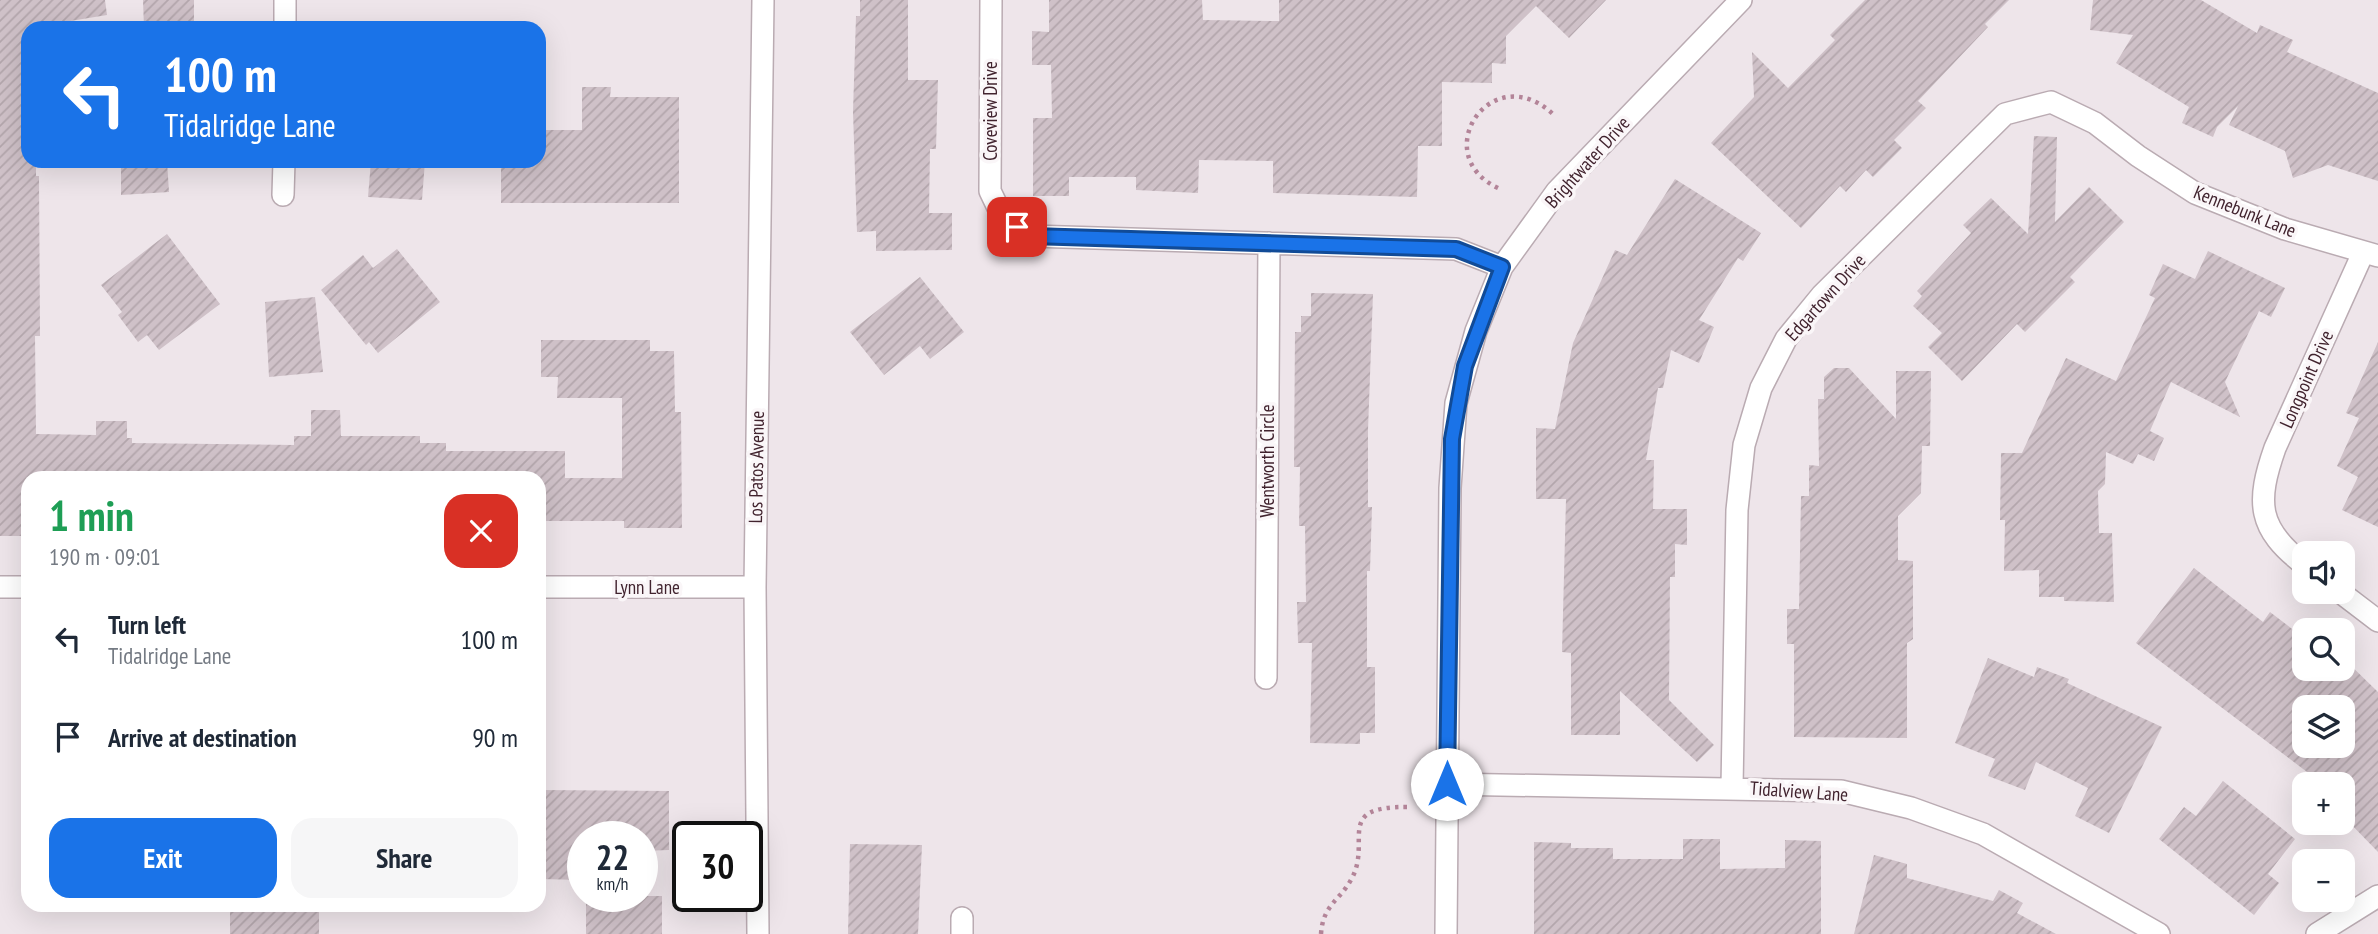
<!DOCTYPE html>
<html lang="en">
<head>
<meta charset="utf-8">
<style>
	body { margin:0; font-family:"PT Sans Narrow",sans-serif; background:#f6f6f7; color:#1f2937; height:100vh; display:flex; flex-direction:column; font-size:26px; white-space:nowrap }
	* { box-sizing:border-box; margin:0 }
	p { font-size:23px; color:#747a83 }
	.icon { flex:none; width:38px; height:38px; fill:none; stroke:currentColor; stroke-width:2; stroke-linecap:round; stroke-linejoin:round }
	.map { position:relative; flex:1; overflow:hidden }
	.side { position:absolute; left:21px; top:471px; width:525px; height:441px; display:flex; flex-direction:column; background:#fff; border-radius:21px; box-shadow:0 7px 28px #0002 }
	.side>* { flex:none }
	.hud { position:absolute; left:21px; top:21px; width:525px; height:147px; border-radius:21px; box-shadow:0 7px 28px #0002; background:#1a73e8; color:#fff; overflow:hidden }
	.controls { position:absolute; left:2292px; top:541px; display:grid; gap:14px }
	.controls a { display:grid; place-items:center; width:63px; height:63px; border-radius:14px; background:#fff; box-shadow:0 7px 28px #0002; font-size:35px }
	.speed { position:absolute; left:567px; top:821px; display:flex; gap:14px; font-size:35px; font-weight:700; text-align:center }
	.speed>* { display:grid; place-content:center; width:91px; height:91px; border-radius:50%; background:#fff; box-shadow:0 7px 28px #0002; line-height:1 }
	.speed small { font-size:18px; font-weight:400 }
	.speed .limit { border:4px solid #111; border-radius:10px; background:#fff; color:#111 }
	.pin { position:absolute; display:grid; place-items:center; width:60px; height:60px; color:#fff; margin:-30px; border-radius:14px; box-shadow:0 4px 10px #0006 }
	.me { position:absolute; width:77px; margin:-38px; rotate:0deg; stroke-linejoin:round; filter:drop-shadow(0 0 5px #0008) }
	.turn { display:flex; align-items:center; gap:24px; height:147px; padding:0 28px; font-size:32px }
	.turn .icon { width:91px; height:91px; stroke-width:2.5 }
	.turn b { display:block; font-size:49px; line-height:60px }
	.round { display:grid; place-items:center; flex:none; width:74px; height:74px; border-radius:21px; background:#f6f6f7 }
	.summary { display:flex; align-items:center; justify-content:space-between; height:119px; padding:0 28px }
	h1 { font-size:42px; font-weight:800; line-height:52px; color:#1e9e55 }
	.cta { display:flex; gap:14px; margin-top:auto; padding:14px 28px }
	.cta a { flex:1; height:80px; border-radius:21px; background:#1a73e8; color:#fff; font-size:28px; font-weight:800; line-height:80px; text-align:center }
	.cta a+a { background:#f6f6f7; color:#1f2937 }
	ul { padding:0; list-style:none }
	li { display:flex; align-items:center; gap:21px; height:98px; padding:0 28px }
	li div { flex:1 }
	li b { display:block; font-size:26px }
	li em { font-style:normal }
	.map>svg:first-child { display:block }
	.building { fill:url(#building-hatch); fill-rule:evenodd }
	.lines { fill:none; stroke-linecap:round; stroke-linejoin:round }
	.minor-casing { stroke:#baabb2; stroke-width:24 }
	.path { stroke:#b38498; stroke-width:4.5; stroke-dasharray:3.5 5; stroke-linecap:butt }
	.minor { stroke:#fff; stroke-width:21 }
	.route-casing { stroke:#114b97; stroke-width:18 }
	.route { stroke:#1a73e8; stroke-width:12 }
	.labels { text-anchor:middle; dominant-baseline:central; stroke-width:7; stroke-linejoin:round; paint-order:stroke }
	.street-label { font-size:19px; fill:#41232e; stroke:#faf6f8 }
</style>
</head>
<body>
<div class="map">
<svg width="2378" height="934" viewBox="0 0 2378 934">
	<defs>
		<pattern id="building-hatch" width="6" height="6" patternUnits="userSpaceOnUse" patternTransform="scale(1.75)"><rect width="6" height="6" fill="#cfc1c8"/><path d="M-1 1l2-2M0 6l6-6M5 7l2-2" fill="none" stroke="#b3a6ac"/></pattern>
	</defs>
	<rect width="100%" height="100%" fill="#eee5ea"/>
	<!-- building -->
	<path class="building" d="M 0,0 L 105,0 L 107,15 L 28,28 L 28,161 L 36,161 L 36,176 L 39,176 L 40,336 L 35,336 L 36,434 L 96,435 L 96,421 L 127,421 L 127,438 L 132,438 L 132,443 L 294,445 L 294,436 L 311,436 L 311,410 L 340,410 L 341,436 L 420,436 L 420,443 L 446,443 L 446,451 L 565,451 L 565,478 L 28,478 L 28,536 L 0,536 Z
		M 143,0 L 194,0 L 194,28 L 144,28 Z
		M 860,0 L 908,0 L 908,80 L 938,80 L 936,149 L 930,149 L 929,213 L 952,213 L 952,250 L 876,251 L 876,231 L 857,232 L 853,112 L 856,16 L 860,16 Z
		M 1049,0 L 1202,0 L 1203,20 L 1279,21 L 1279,0 L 1606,0 L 1569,38 L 1536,6 L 1506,36 L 1506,64 L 1492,63 L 1492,83 L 1442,82 L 1442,146 L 1418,146 L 1417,197 L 1273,193 L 1273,161 L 1199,160 L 1198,193 L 1136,190 L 1136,177 L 1069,177 L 1069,196 L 1033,196 L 1033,118 L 1052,118 L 1051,65 L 1032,65 L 1032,31 L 1049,32 Z
		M 1865,0 L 2009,0 L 1985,24 L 1988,27 L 1918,101 L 1926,108 L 1894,140 L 1902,148 L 1873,177 L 1866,170 L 1846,192 L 1840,186 L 1801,228 L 1711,143 L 1754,97 L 1752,52 L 1788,88 L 1835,40 L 1830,35 Z
		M 2093,0 L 2201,0 L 2257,33 L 2260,25 L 2293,40 L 2287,52 L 2378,93 L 2378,181 L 2328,165 L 2293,178 L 2285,151 L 2229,125 L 2238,106 L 2217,127 L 2213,137 L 2182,123 L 2189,107 L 2116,63 L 2133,35 L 2090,30 Z
		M 582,87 L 611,87 L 610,97 L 679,97 L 679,203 L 501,203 L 501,161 L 539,161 L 539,130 L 582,130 Z
		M 2034,136 L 2057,137 L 2055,222 L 2089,187 L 2124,222 L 2070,277 L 2075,282 L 2025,332 L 2017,324 L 1962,381 L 1928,347 L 1942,333 L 1913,306 L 1922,296 L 1917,291 L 1971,233 L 1963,225 L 1991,198 L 2028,234 Z
		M 121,161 L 167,161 L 169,192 L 121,195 Z
		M 371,161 L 425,161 L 422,200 L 368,197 Z
		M 1675,179 L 1761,233 L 1743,261 L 1738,258 L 1699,320 L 1714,327 L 1699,363 L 1671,350 L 1663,388 L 1658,388 L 1646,460 L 1654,460 L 1653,509 L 1687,509 L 1687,545 L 1675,544 L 1675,577 L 1670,577 L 1669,700 L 1714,745 L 1697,762 L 1620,691 L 1620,735 L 1571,735 L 1571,653 L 1562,652 L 1566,499 L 1536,499 L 1536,428 L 1555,429 L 1573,343 L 1615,250 L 1627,255 Z
		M 167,234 L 220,304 L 159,350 L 147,335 L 138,342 L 118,315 L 122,312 L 101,285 Z
		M 397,249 L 440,302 L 378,353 L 369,342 L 366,345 L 321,290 L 363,255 L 373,268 Z
		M 2208,251 L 2285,288 L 2271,317 L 2259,311 L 2225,382 L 2240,417 L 2171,382 L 2150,431 L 2164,438 L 2154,461 L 2138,454 L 2133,464 L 2106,452 L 2105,484 L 2098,491 L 2099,533 L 2112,533 L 2114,602 L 2064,601 L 2064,597 L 2039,597 L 2039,570 L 2004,571 L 2005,520 L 2000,520 L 2001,453 L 2022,453 L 2066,358 L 2116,381 L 2155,298 L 2149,295 L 2163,264 L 2195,279 Z
		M 920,277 L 964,332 L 930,359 L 920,346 L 884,375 L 850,332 Z
		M 1311,293 L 1373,294 L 1368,430 L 1368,507 L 1372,507 L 1370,571 L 1367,571 L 1367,667 L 1375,667 L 1375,733 L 1360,733 L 1360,744 L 1310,743 L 1312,643 L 1298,643 L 1297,602 L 1306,602 L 1305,526 L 1299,526 L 1300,467 L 1294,467 L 1295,332 L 1301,332 L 1301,316 L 1311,316 Z
		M 315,297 L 323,372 L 269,377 L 265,302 Z
		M 541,340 L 650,340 L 650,351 L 674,351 L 675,412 L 681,412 L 682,528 L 624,528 L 624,521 L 539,521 L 539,478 L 622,478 L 622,398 L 557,398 L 558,377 L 541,377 Z
		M 2378,342 L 2378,527 L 2342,510 L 2358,477 L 2337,466 L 2359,418 L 2346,413 Z
		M 1834,368 L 1849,368 L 1896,419 L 1896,371 L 1931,371 L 1930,446 L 1922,446 L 1921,493 L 1898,516 L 1898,560 L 1913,561 L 1913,639 L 1907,643 L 1907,738 L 1794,737 L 1794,644 L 1787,644 L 1787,609 L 1799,609 L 1801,496 L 1809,496 L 1809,465 L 1819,466 L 1818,399 L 1824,399 L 1824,377 Z
		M 2194,568 L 2263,622 L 2270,612 L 2296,632 L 2301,626 L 2306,630 L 2305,668 L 2343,668 L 2343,658 L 2378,692 L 2378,852 L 2343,816 L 2343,777 L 2338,784 L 2323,784 L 2136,643 ZM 2305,707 L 2343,707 L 2343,746 L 2305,746 Z
		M 1988,658 L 2034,677 L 2037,667 L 2069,679 L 2067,683 L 2162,727 L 2109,833 L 2075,816 L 2088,788 L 2036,762 L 2025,790 L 1988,776 L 1995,759 L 1955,743 Z
		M 2223,781 L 2295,839 L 2268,874 L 2279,883 L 2254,915 L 2159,839 L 2184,807 L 2196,816 Z
		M 539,790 L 669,791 L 669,850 L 642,851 L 642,836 L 583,836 L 583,880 L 539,879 Z
		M 1683,839 L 1720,839 L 1720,869 L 1785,868 L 1785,840 L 1821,841 L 1821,934 L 1534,934 L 1534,842 L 1571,843 L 1571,848 L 1613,848 L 1613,859 L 1683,859 Z
		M 850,844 L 922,845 L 918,934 L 848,934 Z
		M 1874,855 L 1907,864 L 1907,878 L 1993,901 L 1999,890 L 2023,903 L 2017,913 L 2056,934 L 1854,934 Z
		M 586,896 L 662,896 L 662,934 L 586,934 Z
		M 230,905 L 319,905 L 319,934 L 230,934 Z"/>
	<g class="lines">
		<defs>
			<path id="minor" d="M 991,0 L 990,191 L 1003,218 L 1031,236 L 1456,249 L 1502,267
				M 285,28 L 285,0
				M 283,195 L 284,161
				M 2305,565 C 2257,529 2256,502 2275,448 L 2363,253
				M 0,587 L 28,587
				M 539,587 L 755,587
				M 2340,592 L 2378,621
				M 1266,678 L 1269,243
				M 1447,784 L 1841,791 L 1911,808 L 1983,834 L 2159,934
				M 1732,787 L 1737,510 L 1744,445 L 1761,388 L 1786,339 L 1822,295 L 2005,114 L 2051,102 L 2095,123 L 2138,156 L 2195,193 L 2285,229 L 2378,256
				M 758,934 L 755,587 L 763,0
				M 962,934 L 962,918
				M 1446,934 L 1450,488 L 1456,403 L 1476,331 L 1502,267 L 1557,191 L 1741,0
				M 2317,934 L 2378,896"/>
		</defs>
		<!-- minor casing -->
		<use href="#minor" class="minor-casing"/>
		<!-- path -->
		<path class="path" d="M 1498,188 C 1426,154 1493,55 1555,116
			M 1321,934 C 1323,904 1340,901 1352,878 C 1372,840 1333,806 1409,807"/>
		<!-- minor -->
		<use href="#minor" class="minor"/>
	</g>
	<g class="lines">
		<defs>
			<path id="route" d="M 1017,227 L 1031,236 L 1456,249 L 1502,267 L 1465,366 L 1452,439 L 1447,784"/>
		</defs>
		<!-- route casing -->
		<use href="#route" class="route-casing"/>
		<!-- route -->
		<use href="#route" class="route"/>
	</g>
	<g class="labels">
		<!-- street labels -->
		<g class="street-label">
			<text transform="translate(990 111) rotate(-90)">Coveview Drive</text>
			<text transform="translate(1587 162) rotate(-48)">Brightwater Drive</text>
			<text transform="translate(2245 211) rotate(22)">Kennebunk Lane</text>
			<text transform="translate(1825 297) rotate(-48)">Edgartown Drive</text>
			<text transform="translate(2306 379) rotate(-66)">Longpoint Drive</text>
			<text transform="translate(1267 461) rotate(-90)">Wentworth Circle</text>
			<text transform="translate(756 467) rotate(-89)">Los Patos Avenue</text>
			<text x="647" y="587">Lynn Lane</text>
			<text transform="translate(1799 791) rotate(4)">Tidalview Lane</text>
		</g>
	</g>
</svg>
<div class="controls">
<a><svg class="icon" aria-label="sound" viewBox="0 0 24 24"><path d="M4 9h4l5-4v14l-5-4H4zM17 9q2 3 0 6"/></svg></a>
<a><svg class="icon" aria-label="search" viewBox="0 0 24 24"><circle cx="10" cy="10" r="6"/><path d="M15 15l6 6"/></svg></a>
<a><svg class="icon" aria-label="layers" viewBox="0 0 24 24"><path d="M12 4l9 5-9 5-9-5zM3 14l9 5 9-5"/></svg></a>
<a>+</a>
<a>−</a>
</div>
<div class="speed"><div>22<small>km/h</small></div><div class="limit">30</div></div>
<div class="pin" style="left:1017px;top:227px;background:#d93025"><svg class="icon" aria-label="arrive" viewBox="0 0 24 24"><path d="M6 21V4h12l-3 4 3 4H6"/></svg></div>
<svg class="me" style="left:1447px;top:784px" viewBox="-20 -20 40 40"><circle r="19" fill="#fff"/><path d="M0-13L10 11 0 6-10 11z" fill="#1a73e8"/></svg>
<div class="hud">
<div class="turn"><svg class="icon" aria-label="left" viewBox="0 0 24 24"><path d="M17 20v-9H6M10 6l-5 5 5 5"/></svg><div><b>100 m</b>Tidalridge Lane</div></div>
</div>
<section class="side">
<div class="summary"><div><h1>1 min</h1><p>190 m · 09:01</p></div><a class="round" style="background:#d93025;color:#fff"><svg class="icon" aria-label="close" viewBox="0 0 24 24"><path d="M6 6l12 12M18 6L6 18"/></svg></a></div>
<ul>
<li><svg class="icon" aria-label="left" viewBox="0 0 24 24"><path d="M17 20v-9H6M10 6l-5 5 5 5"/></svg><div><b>Turn left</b><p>Tidalridge Lane</p></div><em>100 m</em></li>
<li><svg class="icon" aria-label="arrive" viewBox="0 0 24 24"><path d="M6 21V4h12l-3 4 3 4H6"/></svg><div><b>Arrive at destination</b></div><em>90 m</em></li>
</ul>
<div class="cta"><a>Exit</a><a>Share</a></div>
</section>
</div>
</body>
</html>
